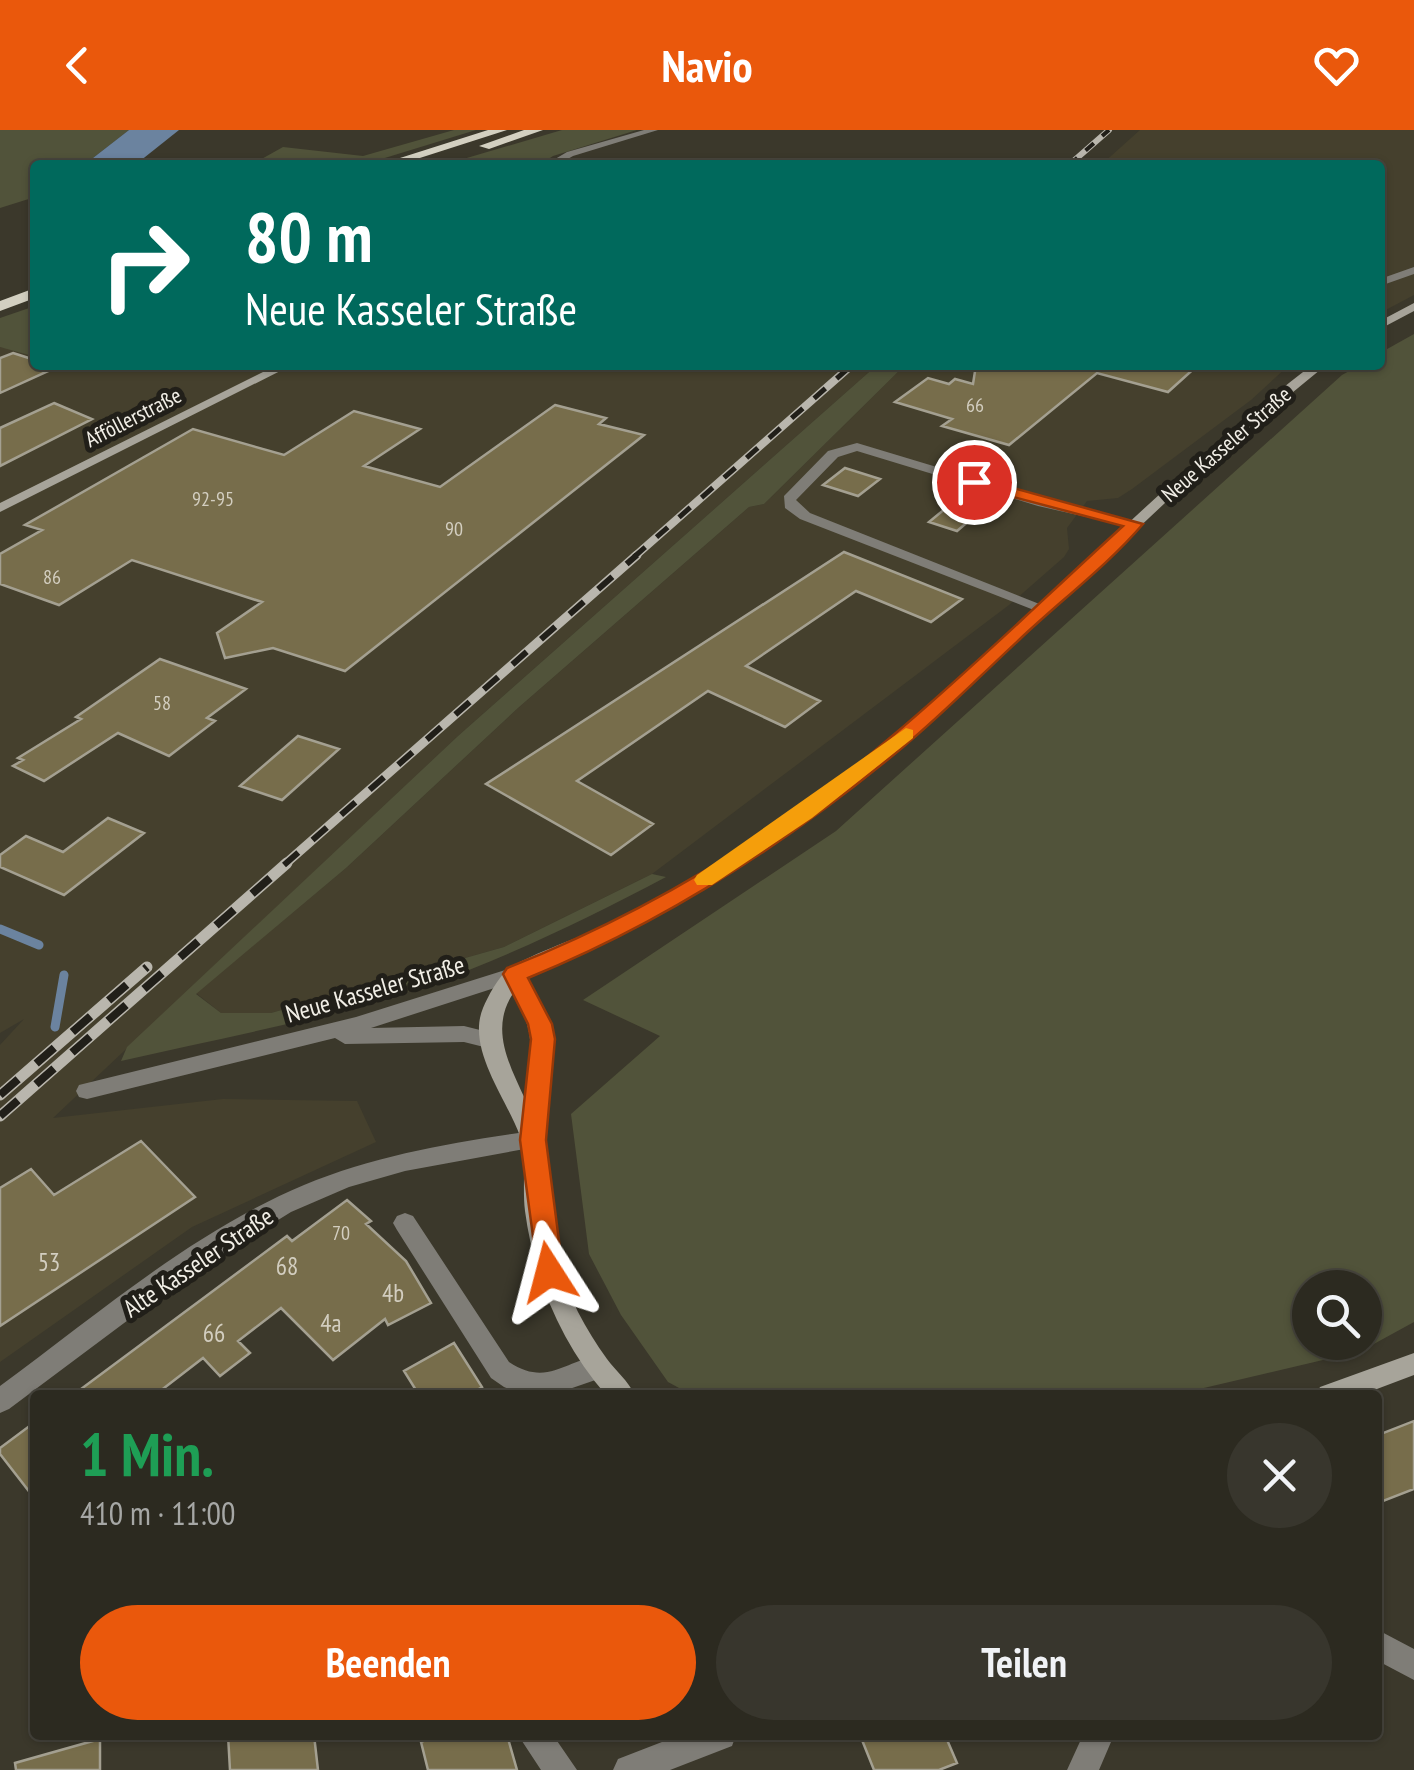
<!DOCTYPE html>
<html lang="de">
<head>
<meta charset="utf-8">
<style>
	body { margin:0; font-family:"PT Sans Narrow",sans-serif; background:#38362d; color:#f1f3f6; height:100vh; display:flex; flex-direction:column; font-size:38px; white-space:nowrap }
	* { box-sizing:border-box; margin:0 }
	p { font-size:32px; color:#a6a7a5 }
	.icon { flex:none; width:55px; height:55px; fill:none; stroke:currentColor; stroke-width:2; stroke-linecap:round; stroke-linejoin:round }
	.map { position:relative; flex:1; overflow:hidden }
	.sheet { position:absolute; left:30px; top:1260px; width:1352px; height:350px; display:flex; flex-direction:column; background:#2c2a20; border-radius:10px; box-shadow:0 2px 8px #0004,0 0 0 2px #48463e }
	.sheet>* { flex:none }
	.top-card { position:absolute; left:30px; top:30px; width:1355px; height:210px; border-radius:10px; box-shadow:0 2px 8px #0004,0 0 0 2px #48463e; background:#00695c; color:#fff; overflow:hidden }
	.controls { position:absolute; left:1292px; top:1140px; display:grid; gap:20px }
	.controls a { display:grid; place-items:center; width:90px; height:90px; border-radius:50%; background:#2c2a20; box-shadow:0 2px 8px #0004,0 0 0 2px #48463e; font-size:50px }
	.pin { position:absolute; display:grid; place-items:center; width:85px; height:85px; color:#fff; margin:-42px; border:5px solid #fff; border-radius:50%; box-shadow:0 2px 10px #0007 }
	.me { position:absolute; width:110px; margin:-55px; rotate:351deg; stroke-linejoin:round; filter:drop-shadow(0 0 8px #0008) }
	.turn { display:flex; align-items:center; gap:35px; height:210px; padding:0 50px; font-size:45px }
	.turn .icon { width:130px; height:130px; stroke-width:2.5 }
	.turn b { display:block; font-size:70px; line-height:85px }
	.round { display:grid; place-items:center; flex:none; width:105px; height:105px; border-radius:52px; background:#38362d }
	.overview { display:flex; align-items:center; justify-content:space-between; height:170px; padding:0 50px }
	h1 { font-size:60px; font-weight:700; line-height:75px; color:#1e9e55 }
	.button { display:flex; gap:20px; margin-top:auto; padding:20px 50px }
	.button a { flex:1; height:115px; border-radius:60px; background:#ea580c; color:#fff; font-size:40px; font-weight:700; line-height:115px; text-align:center }
	.button a+a { background:#38362d; color:#f1f3f6 }
	header { display:flex; justify-content:space-between; align-items:center; height:130px; padding:0 50px; background:#ea580c; color:#fff; font-size:45px; font-weight:700 }
	.map>svg:first-child { display:block }
	.built { fill:#45402d }
	.green { fill:#51533a; fill-rule:evenodd }
	.water { fill:#6b839f }
	.lines { fill:none; stroke-linecap:round; stroke-linejoin:round }
	.stream { stroke:#6b839f; stroke-width:9 }
	.building { fill:#776d4b; stroke:#a4a091; stroke-width:2.5 }
	.minor { fill:#7f7d77; fill-rule:evenodd }
	.secondary { fill:#a7a49a; fill-rule:evenodd }
	.trunk { fill:#d3d0c1; fill-rule:evenodd }
	.rail-far3-casing { stroke:#b9b6ad; stroke-width:6 }
	.rail-far2-casing { stroke:#b9b6ad; stroke-width:8 }
	.rail-far1-casing { stroke:#b9b6ad; stroke-width:9 }
	.rail-casing { stroke:#b9b6ad; stroke-width:11 }
	.rail-far3 { stroke:#211f19; stroke-width:4; stroke-dasharray:11; stroke-linecap:butt }
	.rail-far2 { stroke:#211f19; stroke-width:5; stroke-dasharray:15; stroke-linecap:butt }
	.rail-far1 { stroke:#211f19; stroke-width:6; stroke-dasharray:19; stroke-linecap:butt }
	.rail { stroke:#211f19; stroke-width:8; stroke-dasharray:24; stroke-linecap:butt }
	.route { fill:#ea580c; stroke:#983908; stroke-width:2.5 }
	.slow { fill:#f59e0b }
	.labels { text-anchor:middle; dominant-baseline:central; stroke-width:10; stroke-linejoin:round; paint-order:stroke }
	.number-label { font-size:20px; fill:#d3cec0 }
	.far-street-label { font-size:22px; fill:#f2efe7; stroke:#211f19 }
	.street-label { font-size:25px; fill:#f2efe7; stroke:#211f19 }
	.near-number-label { font-size:25px; fill:#d3cec0 }
</style>
</head>
<body>
<header><svg class="icon" aria-label="back" viewBox="0 0 24 24"><path d="M15 5l-7 7 7 7"/></svg>Navio<svg class="icon" aria-label="heart" viewBox="0 0 24 24"><path d="M12 20l-8-8c-3-5 5-10 8-4 3-6 11-1 8 4z"/></svg></header>
<div class="map">
<svg width="1414" height="1640" viewBox="0 0 1414 1640">
	<rect width="100%" height="100%" fill="#3b382b"/>
	<!-- built -->
	<path class="built" d="M 1140,0 L 1414,0 L 1414,165 L 1380,183 L 1380,35 L 1101,35 Z
		M 35,208 L 35,235 L 877,235 L 458,606 L 53,988 L 223,969 L 357,971 L 376,1012 L 192,1097 L 0,1232 L 0,915 L 24,889 L 0,903 L 0,217 L 6,218 Z
		M 905,235 L 1289,235 L 1251,270 L 1132,359 L 1118,368 L 1087,371 L 1067,398 L 1069,419 L 1064,427 L 1009,475 L 652,744 L 504,817 L 271,883 L 221,883 L 196,863 L 346,738 L 518,578 L 749,377 L 764,374 Z"/>
	<!-- green -->
	<path class="green" d="M 0,0 L 129,0 L 84,35 L 35,35 L 35,67 L 0,78 Z
		M 454,0 L 476,0 L 362,35 L 251,35 L 283,17 L 363,26 Z
		M 562,0 L 637,0 L 553,26 L 539,35 L 443,35 Z
		M 35,176 L 35,210 L 29,225 L 0,217 L 0,188 Z
		M 1414,204 L 1414,1192 L 1361,1221 L 1174,1265 L 692,1265 L 668,1252 L 621,1185 L 589,1124 L 571,984 L 660,906 L 583,870 L 836,701 L 1342,245 L 1360,235 L 1380,235 L 1380,223 ZM 1310,1158 L 1365,1158 L 1365,1212 L 1310,1212 Z
		M 877,235 L 905,235 L 764,374 L 749,377 L 518,578 L 346,738 L 196,864 L 221,883 L 271,883 L 504,817 L 652,744 L 666,747 C 590,787 513,825 431,854 C 331,888 225,907 121,931 L 127,917 L 458,606 Z"/>
	<!-- water -->
	<path class="water" d="M 129,0 L 179,0 L 135,35 L 84,35 Z"/>
	<g class="lines">
		<!-- stream -->
		<path class="stream" d="M 0,799 L 39,815
			M 55,897 L 64,845"/>
	</g>
	<!-- building -->
	<path class="building" d="M 13,223 L 35,230 L 35,235 L 57,237 L 0,263 L 0,228 Z
		M 976,235 L 1198,235 L 1168,262 L 1097,243 L 1009,315 L 942,296 L 952,289 L 895,272 L 928,248 L 949,254 L 955,249 L 973,254 Z
		M 54,273 L 92,289 L 0,336 L 0,298 Z
		M 555,275 L 606,288 L 599,294 L 644,305 L 345,541 L 273,518 L 225,528 L 217,503 L 262,472 L 132,430 L 59,475 L 0,454 L 0,424 L 42,400 L 25,395 L 193,299 L 284,325 L 354,281 L 420,299 L 364,336 L 440,357 Z
		M 845,338 L 880,349 L 858,366 L 823,355 Z
		M 957,369 L 984,378 L 957,401 L 929,392 Z
		M 844,422 L 962,469 L 931,492 L 856,461 L 746,536 L 820,571 L 785,597 L 708,561 L 577,651 L 653,694 L 611,725 L 486,654 Z
		M 160,529 L 246,559 L 207,588 L 215,591 L 169,626 L 118,603 L 44,651 L 13,636 L 23,630 L 18,628 L 81,589 L 76,587 Z
		M 298,606 L 339,619 L 282,670 L 240,656 Z
		M 108,688 L 144,703 L 64,765 L 0,737 L 0,725 L 26,706 L 63,722 Z
		M 141,1011 L 195,1067 L 0,1196 L 0,1058 L 31,1039 L 54,1065 Z
		M 347,1070 L 371,1091 L 366,1094 L 406,1131 L 431,1173 L 388,1195 L 385,1189 L 333,1230 L 281,1178 L 238,1211 L 250,1223 L 220,1246 L 203,1228 L 155,1265 L 73,1265 L 287,1106 L 292,1111 Z
		M 454,1213 L 482,1257 L 469,1265 L 419,1265 L 404,1241 Z
		M 1414,1291 L 1414,1359 L 1378,1373 L 1378,1305 Z
		M 35,1292 L 35,1369 L 0,1324 L 0,1318 Z
		M 228,1605 L 314,1605 L 318,1640 L 230,1640 Z
		M 437,1605 L 507,1605 L 517,1640 L 428,1640 L 421,1612 Z
		M 860,1605 L 945,1605 L 957,1633 L 939,1640 L 874,1640 Z
		M 100,1609 L 100,1640 L 16,1640 L 15,1633 Z"/>
	<g class="lines">
		<!-- minor -->
		<path class="minor" d="M 644,0 L 658,0 L 573,26 L 557,35 L 545,35 L 567,22 Z
			M 1414,137 L 1414,144 L 1380,156 L 1380,149 Z
			M 857,313 L 1046,370 L 1142,394 L 1135,398 L 1038,376 L 857,321 L 838,327 L 796,370 L 810,383 L 1052,479 L 1044,484 L 1039,482 L 800,389 L 785,378 L 784,366 L 828,321 Z
			M 515,837 L 522,839 L 525,844 L 522,849 L 371,898 L 464,896 L 500,905 L 503,911 L 500,917 L 492,919 L 464,912 L 345,914 L 335,908 L 87,969 L 79,967 L 76,961 L 79,955 L 87,953 L 356,887 Z
			M 533,1001 L 541,1004 L 544,1010 L 541,1016 L 405,1041 L 349,1057 L 291,1082 L 183,1149 L 9,1279 L 0,1283 L 0,1256 C 97,1185 192,1102 304,1055 C 377,1025 455,1012 533,1001 Z
			M 405,1083 L 413,1086 L 509,1232 C 553,1262 575,1218 607,1230 L 611,1238 L 607,1246 L 552,1265 L 524,1265 L 504,1257 L 491,1248 L 397,1100 L 393,1093 L 397,1086 Z
			M 1378,1500 L 1414,1519 L 1414,1550 L 1378,1531 Z
			M 518,1605 L 553,1605 L 577,1640 L 541,1640 Z
			M 680,1605 L 736,1605 L 732,1616 L 670,1640 L 613,1640 L 618,1629 Z
			M 1083,1605 L 1114,1605 L 1099,1640 L 1067,1640 Z"/>
		<!-- secondary -->
		<path class="secondary" d="M 1414,173 L 1414,181 L 1380,199 L 1380,191 Z
			M 277,235 L 292,235 L 0,382 L 0,373 Z
			M 1312,235 L 1326,235 L 1214,327 L 955,570 L 859,652 L 768,718 L 673,776 L 527,847 L 551,894 L 554,909 C 545,1001 535,1096 578,1182 C 587,1199 596,1214 607,1229 C 616,1241 628,1251 635,1265 L 606,1265 C 561,1213 534,1149 525,1081 C 522,1057 527,1027 520,1006 C 507,969 466,919 483,878 C 488,866 498,848 507,840 C 519,829 578,808 597,799 C 651,773 704,743 754,710 C 960,575 1118,384 1312,235 ZM 514,862 C 537,910 531,917 525,969 C 509,934 489,898 514,862 Z
			M 1414,1223 L 1414,1245 L 1361,1265 L 1316,1265 L 1320,1257 Z"/>
		<!-- trunk -->
		<path class="trunk" d="M 488,0 L 507,0 L 398,35 L 378,35 Z
			M 524,0 L 543,0 L 489,19 L 479,16 Z
			M 35,158 L 35,168 L 0,181 L 0,171 Z"/>
		<defs>
			<path id="rail-far3" d="M 1069,35 L 1109,0"/>
			<path id="rail-far2" d="M 634,427 L 852,235"/>
			<path id="rail-far1" d="M 284,735 L 637,425"/>
			<path id="rail" d="M 0,965 L 147,837
				M 0,986 L 287,733"/>
		</defs>
		<!-- rail-far3 casing -->
		<use href="#rail-far3" class="rail-far3-casing"/>
		<!-- rail-far2 casing -->
		<use href="#rail-far2" class="rail-far2-casing"/>
		<!-- rail-far1 casing -->
		<use href="#rail-far1" class="rail-far1-casing"/>
		<!-- rail casing -->
		<use href="#rail" class="rail-casing"/>
		<!-- rail-far3 -->
		<use href="#rail-far3" class="rail-far3"/>
		<!-- rail-far2 -->
		<use href="#rail-far2" class="rail-far2"/>
		<!-- rail-far1 -->
		<use href="#rail-far1" class="rail-far1"/>
		<!-- rail -->
		<use href="#rail" class="rail"/>
	</g>
	<!-- route -->
	<path class="route" d="M 974,347 L 1143,394 C 1107,436 1060,471 1020,509 C 981,545 944,583 903,617 C 789,712 665,792 528,848 L 552,894 L 555,909 L 546,1010 L 563,1142 L 559,1151 L 549,1154 L 539,1151 L 520,1010 L 531,909 L 528,894 L 503,844 L 507,838 C 646,783 777,704 891,607 C 971,540 1046,466 1123,396 L 968,355 L 968,348 Z"/>
	<!-- slow -->
	<path class="slow" d="M 906,598 L 913,600 L 913,608 L 812,688 L 712,755 L 697,755 L 694,750 L 697,745 Z"/>
	<g class="labels">
		<!-- number labels -->
		<g class="number-label">
			<text x="975" y="275">66</text>
			<text x="213" y="369">92-95</text>
			<text x="454" y="399">90</text>
			<text x="52" y="447">86</text>
			<text x="162" y="573">58</text>
			<text x="341" y="1103">70</text>
		</g>
		<!-- far-street labels -->
		<g class="far-street-label">
			<text transform="translate(133 287) rotate(-27)">Afföllerstraße</text>
			<text transform="translate(1226 314) rotate(-41)">Neue Kasseler Straße</text>
		</g>
		<!-- street labels -->
		<g class="street-label">
			<text transform="translate(375 859) rotate(-16)">Neue Kasseler Straße</text>
			<text transform="translate(198 1132) rotate(-34)">Alte Kasseler Straße</text>
		</g>
		<!-- near-number labels -->
		<g class="near-number-label">
			<text x="49" y="1132">53</text>
			<text x="287" y="1136">68</text>
			<text x="393" y="1163">4b</text>
			<text x="331" y="1193">4a</text>
			<text x="214" y="1203">66</text>
		</g>
	</g>
</svg>
<div class="controls">
<a><svg class="icon" aria-label="search" viewBox="0 0 24 24"><circle cx="10" cy="10" r="6"/><path d="M15 15l6 6"/></svg></a>
</div>
<div class="pin" style="left:974px;top:352px;background:#d93025"><svg class="icon" aria-label="arrive" viewBox="0 0 24 24"><path d="M6 21V4h12l-3 4 3 4H6"/></svg></div>
<svg class="me" style="left:549px;top:1142px" viewBox="-20 -20 40 40"><path d="M0-17L14 15 0 8-14 15z" fill="#ea580c" stroke="#fff" stroke-width="4"/></svg>
<div class="top-card">
<div class="turn"><svg class="icon" aria-label="right" viewBox="0 0 24 24"><path d="M7 20v-9h11M14 6l5 5-5 5"/></svg><div><b>80 m</b>Neue Kasseler Straße</div></div>
</div>
<section class="sheet">
<div class="overview"><div><h1>1 Min.</h1><p>410 m · 11:00</p></div><a class="round"><svg class="icon" aria-label="close" viewBox="0 0 24 24"><path d="M6 6l12 12M18 6L6 18"/></svg></a></div>
<div class="button"><a>Beenden</a><a>Teilen</a></div>
</section>
</div>
</body>
</html>
